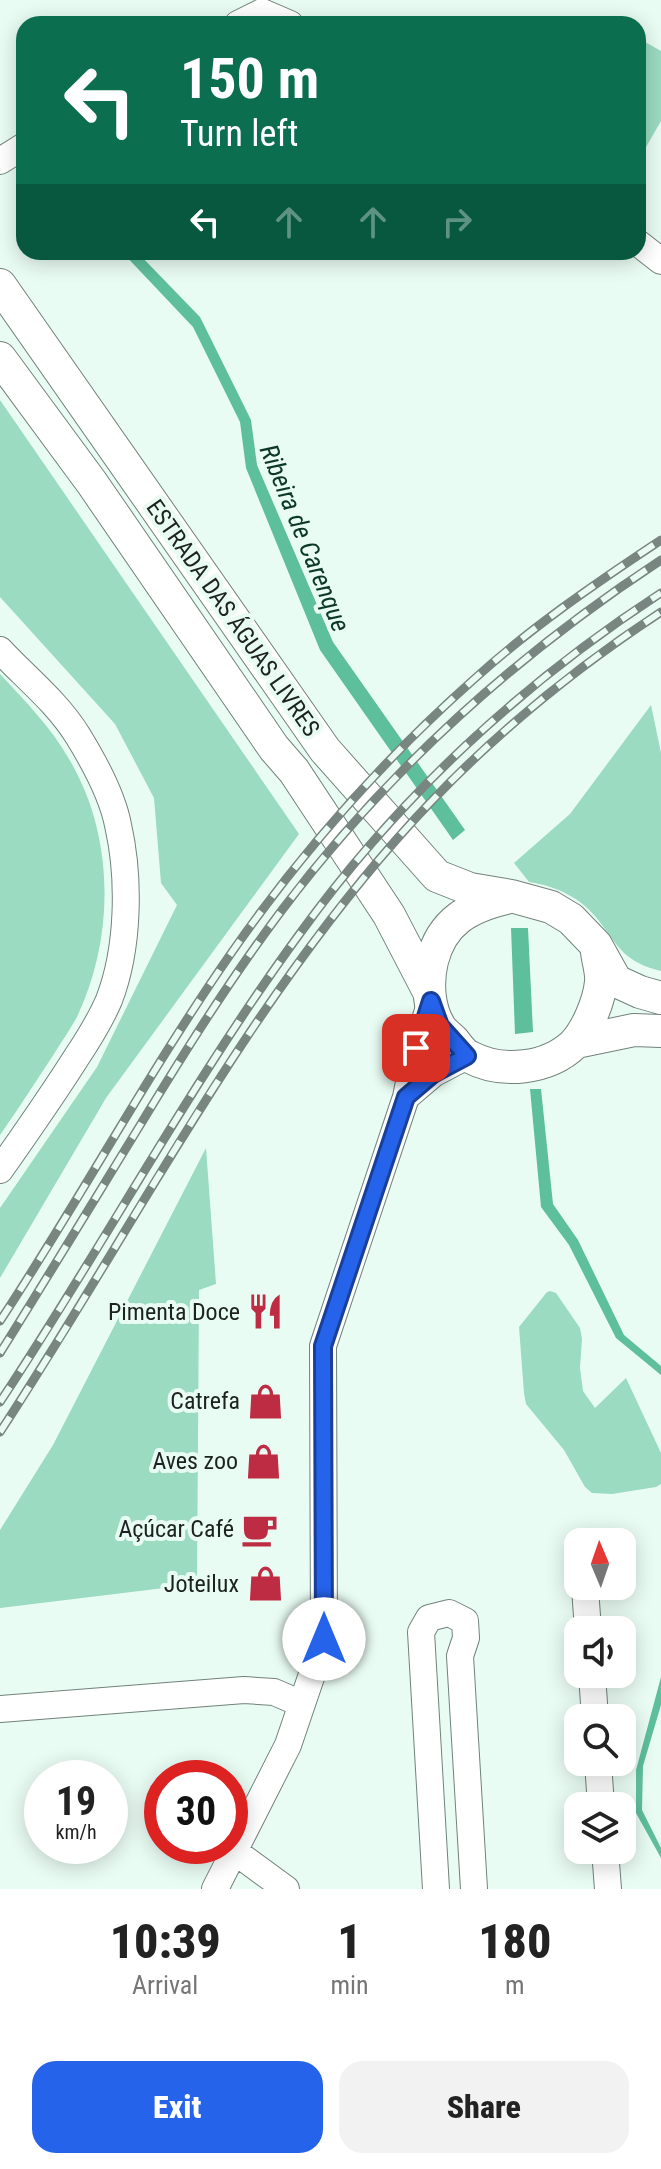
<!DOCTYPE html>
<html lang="en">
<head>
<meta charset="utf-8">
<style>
	body { margin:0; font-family:"Roboto Condensed",sans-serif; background:#f2f2f2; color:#222; height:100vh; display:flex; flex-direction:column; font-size:30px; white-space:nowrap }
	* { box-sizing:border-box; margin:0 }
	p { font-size:26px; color:#767676 }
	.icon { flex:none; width:44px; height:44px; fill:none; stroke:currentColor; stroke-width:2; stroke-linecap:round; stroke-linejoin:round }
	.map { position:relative; height:1889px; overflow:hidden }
	.details { display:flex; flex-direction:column; background:#fff; flex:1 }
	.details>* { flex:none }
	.guide { position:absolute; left:16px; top:16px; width:630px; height:244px; border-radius:24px; box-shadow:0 4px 20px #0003; background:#0b6e4f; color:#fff; overflow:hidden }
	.needle { width:52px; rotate:358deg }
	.buttons { position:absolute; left:564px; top:1528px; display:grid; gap:16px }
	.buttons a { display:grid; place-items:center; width:72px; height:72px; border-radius:16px; background:#fff; box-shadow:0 4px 20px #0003; font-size:40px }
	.speed { position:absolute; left:24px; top:1760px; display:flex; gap:16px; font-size:40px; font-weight:700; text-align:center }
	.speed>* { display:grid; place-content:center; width:104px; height:104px; border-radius:50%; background:#fff; box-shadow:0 4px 20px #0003; line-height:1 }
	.speed small { font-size:20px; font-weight:400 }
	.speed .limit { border:12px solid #d22; background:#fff; color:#111 }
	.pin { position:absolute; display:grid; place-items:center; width:68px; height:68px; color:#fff; margin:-34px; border-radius:16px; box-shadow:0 4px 12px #0006 }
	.me { position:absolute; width:88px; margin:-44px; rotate:0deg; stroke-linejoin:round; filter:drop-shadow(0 0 6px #0008) }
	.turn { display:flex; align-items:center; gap:28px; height:168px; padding:0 32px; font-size:36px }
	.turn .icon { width:104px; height:104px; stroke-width:2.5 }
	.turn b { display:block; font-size:56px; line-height:68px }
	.lanes { display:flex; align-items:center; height:76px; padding:0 32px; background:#0003; justify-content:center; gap:40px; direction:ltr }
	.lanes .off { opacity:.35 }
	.eta { display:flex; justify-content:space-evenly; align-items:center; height:136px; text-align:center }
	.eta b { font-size:48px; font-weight:800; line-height:56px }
	.primary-button { display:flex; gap:16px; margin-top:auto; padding:16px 32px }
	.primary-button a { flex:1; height:92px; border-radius:24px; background:#2563eb; color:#fff; font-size:32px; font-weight:800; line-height:92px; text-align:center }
	.primary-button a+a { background:#f2f2f2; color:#222 }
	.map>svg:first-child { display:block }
	.green { fill:#9adbc1 }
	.water { fill:#5ebf9d }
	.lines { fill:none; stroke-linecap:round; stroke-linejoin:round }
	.minor-casing { stroke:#71827b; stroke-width:28 }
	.tertiary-casing { stroke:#71827b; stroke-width:34 }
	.minor { stroke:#fff; stroke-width:26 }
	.tertiary { stroke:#fff; stroke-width:32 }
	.rail-casing { stroke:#798580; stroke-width:9 }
	.rail { stroke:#e9fcf3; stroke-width:6; stroke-dasharray:18; stroke-linecap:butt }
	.route-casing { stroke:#184099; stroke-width:20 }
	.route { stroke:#2563eb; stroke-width:14 }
	.labels { text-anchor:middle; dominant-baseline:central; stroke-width:8; stroke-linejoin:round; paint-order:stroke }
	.street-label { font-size:24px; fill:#1c2220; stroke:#e9fcf3 }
	.poi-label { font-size:24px; fill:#1c2220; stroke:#e9fcf3; text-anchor:end }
	.water-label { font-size:26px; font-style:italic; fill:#0c382a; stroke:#e9fcf3 }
</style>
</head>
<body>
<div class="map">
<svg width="661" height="1889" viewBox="0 0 661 1889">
	<rect width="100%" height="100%" fill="#e9fcf3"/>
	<!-- green -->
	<path class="green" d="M 638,38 L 661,51 L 661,121 L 638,161 Z
		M 0,400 L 299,834 L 106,1098 L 0,1278 L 0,1208 L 97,1067 L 177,905 L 161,883 L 154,798 L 115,724 L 0,597 Z
		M 0,674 C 25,701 51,727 69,759 C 115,836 115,937 77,1017 C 70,1030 61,1042 54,1054 C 36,1081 19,1108 0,1135 Z
		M 651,705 L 661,753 L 661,971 C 625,962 620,949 599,921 C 582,898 556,886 529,882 L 514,863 L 570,814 Z
		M 206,1148 L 216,1284 L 199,1290 L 197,1584 L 0,1608 L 0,1530 L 53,1445 Z
		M 550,1291 L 556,1293 L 580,1328 L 582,1339 L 580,1368 L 583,1391 L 595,1408 L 626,1378 L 661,1453 L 661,1484 L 656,1487 L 612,1494 L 592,1493 L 585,1487 L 564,1450 L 526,1404 L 524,1393 L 519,1327 L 547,1292 Z"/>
	<!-- water -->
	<path class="water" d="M 122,252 L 137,252 L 200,317 L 251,420 L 257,465 L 333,642 L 465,830 L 453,840 L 320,650 L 246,468 L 240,422 L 193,327 Z
		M 511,928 L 528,928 L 533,1032 L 515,1034 Z
		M 530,1089 L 541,1089 L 553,1204 L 578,1240 L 624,1335 L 661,1366 L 661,1375 L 616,1338 L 569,1245 L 541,1207 Z
		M 661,1677 L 661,1705 L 643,1766 L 642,1810 L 661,1848 L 661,1858 L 636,1813 L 636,1770 Z"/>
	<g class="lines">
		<defs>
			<path id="minor" d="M 238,24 L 262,12 L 290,24
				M 0,161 L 24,146
				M 638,243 L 661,261
				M 0,650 C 26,678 57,702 78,736 C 94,762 112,794 118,825 C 130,878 129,948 109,1000 C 100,1021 88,1040 76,1058 C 52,1096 26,1133 0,1170
				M 406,1097 L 433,1074 L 467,1056
				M 585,1588 L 588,1630
				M 592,1674 L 595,1718
				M 0,1709 L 244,1690 L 274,1692 L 302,1704
				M 598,1762 L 601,1806
				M 605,1850 L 608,1889
				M 234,1851 L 286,1889
				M 215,1889 L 288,1745 L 324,1639 L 323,1346 L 406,1097 L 416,1048 L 431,1001
				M 436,1889 L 421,1632 L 429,1618 L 449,1613 L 465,1621 L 466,1638 L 460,1656 L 474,1889"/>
			<path id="tertiary" d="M 0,285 L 325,750 L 437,876 L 470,889 L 511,896 L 551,907 L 571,919 L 596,945 L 616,981 L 640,992 L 661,998
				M 0,358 L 92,483 L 274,748 L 294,771 L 389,915 L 428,990
				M 506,898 C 469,907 442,921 432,961 C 427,982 428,1008 440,1027 C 443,1032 449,1036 453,1040 C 458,1046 463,1054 470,1057 C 502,1074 548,1069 574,1044 C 587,1030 599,1002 601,982 C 602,973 598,961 597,952
				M 576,1042 L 634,1030 L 661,1031"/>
		</defs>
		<!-- minor casing -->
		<use href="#minor" class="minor-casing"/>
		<!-- tertiary casing -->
		<use href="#tertiary" class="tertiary-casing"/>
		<!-- minor -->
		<use href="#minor" class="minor"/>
		<!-- tertiary -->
		<use href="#tertiary" class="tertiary"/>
		<defs>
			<path id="rail" d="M 0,1321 C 80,1200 149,1071 232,952 C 301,853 382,761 472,681 C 530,628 596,583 661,540
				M 0,1353 C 47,1278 93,1202 139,1127 C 184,1053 230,979 282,910 C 387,771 516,655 661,560
				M 0,1402 C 103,1247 191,1082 301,932 C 398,798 522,683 661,593
				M 0,1432 C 130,1234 239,1018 396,840 C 473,752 563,676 661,612"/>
		</defs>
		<!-- rail casing -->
		<use href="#rail" class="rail-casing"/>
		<!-- rail -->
		<use href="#rail" class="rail"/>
	</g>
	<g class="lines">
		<defs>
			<path id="route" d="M 324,1639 L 323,1346 L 406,1097 L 433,1074 L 467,1056 L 440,1026 L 431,1001 L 416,1048"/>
		</defs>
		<!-- route casing -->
		<use href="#route" class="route-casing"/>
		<!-- route -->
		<use href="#route" class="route"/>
	</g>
	<!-- icons -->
	<defs>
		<symbol id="restaurant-bare" viewBox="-9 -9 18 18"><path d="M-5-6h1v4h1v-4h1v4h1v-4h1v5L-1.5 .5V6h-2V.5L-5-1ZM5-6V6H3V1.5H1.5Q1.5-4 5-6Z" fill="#bd2c43" stroke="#e9fcf3" stroke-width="2.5" paint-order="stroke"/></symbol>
		<symbol id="shop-bare" viewBox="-9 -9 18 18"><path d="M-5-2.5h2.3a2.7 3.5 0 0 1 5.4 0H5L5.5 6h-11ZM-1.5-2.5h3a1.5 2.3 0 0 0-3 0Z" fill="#bd2c43" stroke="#e9fcf3" stroke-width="2.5" paint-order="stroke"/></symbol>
		<symbol id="cafe-bare" viewBox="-9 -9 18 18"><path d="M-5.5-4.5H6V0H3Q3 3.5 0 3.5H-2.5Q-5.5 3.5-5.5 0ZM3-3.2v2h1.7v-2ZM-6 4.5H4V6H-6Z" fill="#bd2c43" stroke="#e9fcf3" stroke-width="2.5" paint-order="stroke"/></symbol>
	</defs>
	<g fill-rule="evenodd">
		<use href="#restaurant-bare" x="240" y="1286" width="51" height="51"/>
		<use href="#shop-bare" x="240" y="1376" width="51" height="51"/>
		<use href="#shop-bare" x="238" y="1436" width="51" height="51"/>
		<use href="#cafe-bare" x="234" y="1504" width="51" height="51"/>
		<use href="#shop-bare" x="240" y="1558" width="51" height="51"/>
	</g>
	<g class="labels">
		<!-- street labels -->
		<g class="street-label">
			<text transform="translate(233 618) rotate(55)">ESTRADA DAS ÁGUAS LIVRES</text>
		</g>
		<!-- poi labels -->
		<g class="poi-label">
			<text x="240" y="1312">Pimenta Doce</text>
			<text x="240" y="1401">Catrefa</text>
			<text x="238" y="1461">Aves zoo</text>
			<text x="234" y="1529">Açúcar Café</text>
			<text x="239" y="1584">Joteilux</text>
		</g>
		<!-- water labels -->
		<g class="water-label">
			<text transform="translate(305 538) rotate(68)">Ribeira de Carenque</text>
		</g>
	</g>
</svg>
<div class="buttons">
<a><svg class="needle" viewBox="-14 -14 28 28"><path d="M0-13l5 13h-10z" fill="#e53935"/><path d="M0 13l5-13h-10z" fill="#767676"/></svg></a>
<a><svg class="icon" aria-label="sound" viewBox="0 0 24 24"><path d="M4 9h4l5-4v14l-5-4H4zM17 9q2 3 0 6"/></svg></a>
<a><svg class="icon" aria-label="search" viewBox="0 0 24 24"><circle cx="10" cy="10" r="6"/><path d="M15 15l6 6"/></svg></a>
<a><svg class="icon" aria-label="layers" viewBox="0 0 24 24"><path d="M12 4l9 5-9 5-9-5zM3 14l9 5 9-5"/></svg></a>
</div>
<div class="speed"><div>19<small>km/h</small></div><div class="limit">30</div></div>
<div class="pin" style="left:416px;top:1048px;background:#d93025"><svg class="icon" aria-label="arrive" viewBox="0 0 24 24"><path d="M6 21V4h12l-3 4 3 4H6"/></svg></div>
<svg class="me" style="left:324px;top:1639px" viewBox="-20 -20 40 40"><circle r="19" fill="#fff"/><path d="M0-13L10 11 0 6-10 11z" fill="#2563eb"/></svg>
<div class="guide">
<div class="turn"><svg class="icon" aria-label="left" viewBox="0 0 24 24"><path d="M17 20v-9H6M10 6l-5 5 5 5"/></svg><div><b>150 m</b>Turn left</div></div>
<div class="lanes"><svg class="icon" aria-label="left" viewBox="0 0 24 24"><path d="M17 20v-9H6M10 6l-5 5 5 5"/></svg><svg class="icon off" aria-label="ahead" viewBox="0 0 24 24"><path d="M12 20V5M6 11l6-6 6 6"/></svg><svg class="icon off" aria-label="ahead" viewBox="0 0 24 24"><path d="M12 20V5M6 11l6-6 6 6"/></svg><svg class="icon off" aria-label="right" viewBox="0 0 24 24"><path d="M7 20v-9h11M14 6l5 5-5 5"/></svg></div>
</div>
</div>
<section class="details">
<div class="eta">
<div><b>10:39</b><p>Arrival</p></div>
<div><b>1</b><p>min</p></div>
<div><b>180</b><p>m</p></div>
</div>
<div class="primary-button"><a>Exit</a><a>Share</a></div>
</section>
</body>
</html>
